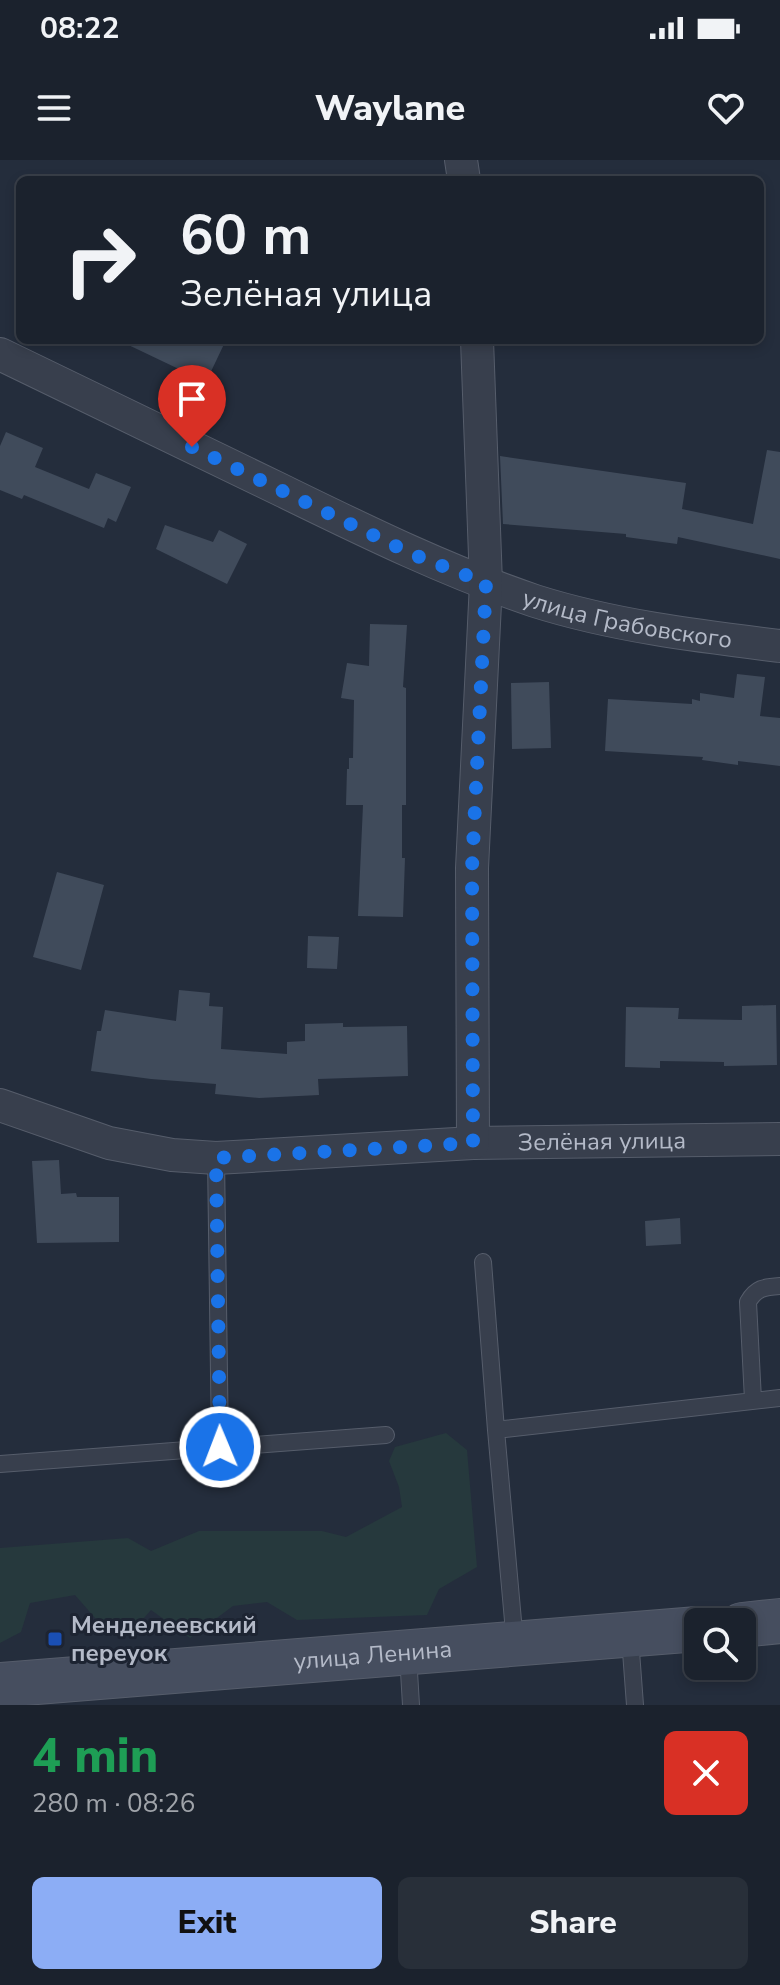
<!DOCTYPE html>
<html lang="en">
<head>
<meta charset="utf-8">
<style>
	body { margin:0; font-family:"Nunito Sans",sans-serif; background:#282f39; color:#f1f3f6; height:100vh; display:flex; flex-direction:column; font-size:30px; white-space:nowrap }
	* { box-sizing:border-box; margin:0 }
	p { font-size:26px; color:#a0a4aa }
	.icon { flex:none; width:44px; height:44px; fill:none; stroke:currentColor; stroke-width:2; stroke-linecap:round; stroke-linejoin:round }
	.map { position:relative; height:1545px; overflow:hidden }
	.panel { display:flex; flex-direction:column; background:#1b222d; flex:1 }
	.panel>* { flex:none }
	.top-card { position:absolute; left:16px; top:16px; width:748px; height:168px; border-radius:12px; box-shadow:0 4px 12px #0003,0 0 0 2px #393f49; background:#1b222d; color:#f1f3f6; overflow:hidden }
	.fabs { position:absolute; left:684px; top:1448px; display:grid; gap:16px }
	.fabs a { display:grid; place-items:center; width:72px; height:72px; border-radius:12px; background:#1b222d; box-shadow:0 4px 12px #0003,0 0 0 2px #393f49; font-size:40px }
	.pin { position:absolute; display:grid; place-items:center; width:68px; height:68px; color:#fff; margin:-82px -34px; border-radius:50% 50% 50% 0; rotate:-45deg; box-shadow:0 0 8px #0007 }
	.pin .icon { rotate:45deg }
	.me { position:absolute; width:88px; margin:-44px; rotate:359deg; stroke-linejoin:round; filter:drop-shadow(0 0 6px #0008) }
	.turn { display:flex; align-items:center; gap:28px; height:168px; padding:0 32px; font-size:36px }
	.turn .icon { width:104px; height:104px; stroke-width:2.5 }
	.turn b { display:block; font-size:56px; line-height:68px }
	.round { display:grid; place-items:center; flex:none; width:84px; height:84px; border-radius:12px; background:#282f39 }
	.headline { display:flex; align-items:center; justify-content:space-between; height:136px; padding:0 32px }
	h1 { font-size:48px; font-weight:800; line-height:60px; color:#1e9e55 }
	.action { display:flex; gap:16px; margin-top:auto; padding:16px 32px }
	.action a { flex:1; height:92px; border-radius:12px; background:#8cadf5; color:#111; font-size:32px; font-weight:800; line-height:92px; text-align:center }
	.action a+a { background:#282f39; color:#f1f3f6 }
	.status { display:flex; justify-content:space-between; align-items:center; height:56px; padding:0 40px; background:#1b222d; direction:ltr }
	.status svg { height:22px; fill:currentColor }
	header { display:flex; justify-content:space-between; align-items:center; height:104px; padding:0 32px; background:#1b222d; font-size:36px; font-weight:800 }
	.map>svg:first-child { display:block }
	.green { fill:#26393d }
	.building { fill:#404b5b }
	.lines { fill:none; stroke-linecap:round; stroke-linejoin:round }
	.lane-casing { stroke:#565d6b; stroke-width:18 }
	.street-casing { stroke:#565d6b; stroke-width:34 }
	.secondary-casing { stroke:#565d6b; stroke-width:46 }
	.lane { stroke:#383f4d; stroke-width:16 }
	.street { stroke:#383f4d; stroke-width:32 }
	.secondary { stroke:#464e5f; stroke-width:44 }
	.route { stroke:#1a73e8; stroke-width:14; stroke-dasharray:0 25.2 }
	.transit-dot { fill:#1a4fb4; stroke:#1d2432; stroke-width:3 }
	.labels { text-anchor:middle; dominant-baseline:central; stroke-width:6; stroke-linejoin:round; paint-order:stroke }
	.street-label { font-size:24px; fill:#b4bac8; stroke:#1d2432 }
	.poi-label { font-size:24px; font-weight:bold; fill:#b4bac8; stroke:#1d2432; text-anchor:start }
</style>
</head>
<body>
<div class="status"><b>08:22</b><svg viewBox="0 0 49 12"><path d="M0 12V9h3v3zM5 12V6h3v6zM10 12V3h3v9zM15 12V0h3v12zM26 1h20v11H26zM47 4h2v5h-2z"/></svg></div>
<header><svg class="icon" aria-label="menu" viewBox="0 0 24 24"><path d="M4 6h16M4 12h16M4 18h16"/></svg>Waylane<svg class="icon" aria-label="heart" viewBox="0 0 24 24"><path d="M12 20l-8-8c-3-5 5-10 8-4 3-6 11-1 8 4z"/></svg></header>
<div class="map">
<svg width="780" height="1545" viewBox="0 0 780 1545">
	<rect width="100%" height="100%" fill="#242d3c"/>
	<!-- green -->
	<path class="green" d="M 446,1273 L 467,1290 L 477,1407 L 439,1429 L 427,1455 L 297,1460 L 267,1442 L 233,1446 L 190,1478 L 151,1450 L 130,1474 L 102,1466 L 75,1435 L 30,1443 L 21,1472 L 0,1483 L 0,1388 L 128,1378 L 151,1391 L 199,1371 L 322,1371 L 346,1377 L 402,1347 L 399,1327 L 389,1301 L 395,1287 Z"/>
	<!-- building -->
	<path class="building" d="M 118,180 L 226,180 L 206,222 Z
		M 6,272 L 43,288 L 35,307 L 89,329 L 96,313 L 131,327 L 116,362 L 108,358 L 104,368 L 24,335 L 22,339 L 0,330 L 0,286 Z
		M 767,290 L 780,292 L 780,399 L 678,377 L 677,384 L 626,377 L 626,374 L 503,364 L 500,296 L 686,323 L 682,349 L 753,364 Z
		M 165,365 L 213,382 L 219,370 L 247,384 L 227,424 L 156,389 Z
		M 370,464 L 407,465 L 403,527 L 406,528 L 406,645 L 402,645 L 402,698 L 405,698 L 403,757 L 358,756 L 363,645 L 346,645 L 347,609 L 349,609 L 349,598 L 353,598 L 354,540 L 341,538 L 347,503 L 369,506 Z
		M 737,514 L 765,517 L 760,556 L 780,558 L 780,606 L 738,601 L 738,605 L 702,600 L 703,597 L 605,591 L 608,539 L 692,544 L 692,539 L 700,541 L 700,533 L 734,538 Z
		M 549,522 L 551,588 L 512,589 L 511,523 Z
		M 57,712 L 104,725 L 81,810 L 33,797 Z
		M 308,776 L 339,777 L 337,809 L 307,808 Z
		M 179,830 L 210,833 L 209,846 L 223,847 L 221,889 L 287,894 L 287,882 L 305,881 L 305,864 L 343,863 L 343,867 L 407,866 L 408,916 L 318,919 L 319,935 L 259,938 L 215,934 L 216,924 L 151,919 L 91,911 L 97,871 L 101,871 L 105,850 L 176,861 Z
		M 776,845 L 777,905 L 724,906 L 724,902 L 660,901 L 660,908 L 625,907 L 626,847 L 679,848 L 678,859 L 742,860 L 742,846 Z
		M 59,1000 L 61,1034 L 76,1033 L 77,1037 L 119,1037 L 119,1082 L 37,1083 L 32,1001 Z
		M 680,1058 L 681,1084 L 646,1086 L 645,1061 Z"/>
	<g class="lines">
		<defs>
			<path id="lane" d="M 216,998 L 220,1287
				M 483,1102 L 496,1270 L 780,1238
				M 753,1240 L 748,1142 C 756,1128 764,1127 780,1126
				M 496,1270 L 515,1483
				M 0,1304 L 386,1275
				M 630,1478 L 635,1545
				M 408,1495 L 411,1545"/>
			<g id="street">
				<path d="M 461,0 L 464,20"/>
				<path id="s1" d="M 0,194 C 93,239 186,284 279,329 C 363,370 446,411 535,441 C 614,466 698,476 780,486"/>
				<path id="s2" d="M 0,945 L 109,983 L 172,995 L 216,998 L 473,983 L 780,979"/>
				<path d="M 473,983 L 472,708 L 486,423 L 477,180"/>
			</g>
			<g id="secondary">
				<path d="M 742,1465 L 780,1461"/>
				<path id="s3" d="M 0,1525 L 698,1469"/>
			</g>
		</defs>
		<!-- lane casing -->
		<use href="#lane" class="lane-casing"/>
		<!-- street casing -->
		<use href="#street" class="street-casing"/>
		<!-- secondary casing -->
		<use href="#secondary" class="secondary-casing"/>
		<!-- lane -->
		<use href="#lane" class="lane"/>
		<!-- street -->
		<use href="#street" class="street"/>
		<!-- secondary -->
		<use href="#secondary" class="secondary"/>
	</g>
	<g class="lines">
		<!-- route -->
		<path class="route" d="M 192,287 L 412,394 L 486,423 L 472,708 L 473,983 L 216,998 L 220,1287"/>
	</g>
	<!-- markers -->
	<rect class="transit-dot" x="47" y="1471" width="16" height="16" rx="4"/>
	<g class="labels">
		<!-- street labels -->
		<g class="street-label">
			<text stroke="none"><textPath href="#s1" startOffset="684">улица Грабовского</textPath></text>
			<text stroke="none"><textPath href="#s2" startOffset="610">Зелёная улица</textPath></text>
			<text stroke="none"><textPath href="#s3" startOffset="374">улица Ленина</textPath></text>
		</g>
		<!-- poi labels -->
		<g class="poi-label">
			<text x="71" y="1465">Менделеевский<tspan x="71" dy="28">переуок</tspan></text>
		</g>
	</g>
</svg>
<div class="fabs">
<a><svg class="icon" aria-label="search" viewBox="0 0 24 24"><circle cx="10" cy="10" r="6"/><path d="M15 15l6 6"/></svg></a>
</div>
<div class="pin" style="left:192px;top:287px;background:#d93025"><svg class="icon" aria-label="arrive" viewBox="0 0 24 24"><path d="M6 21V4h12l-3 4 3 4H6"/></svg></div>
<svg class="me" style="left:220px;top:1287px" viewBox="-20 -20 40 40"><circle r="17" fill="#1a73e8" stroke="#fff" stroke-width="3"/><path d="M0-11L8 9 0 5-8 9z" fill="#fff"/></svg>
<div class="top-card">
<div class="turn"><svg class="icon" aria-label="right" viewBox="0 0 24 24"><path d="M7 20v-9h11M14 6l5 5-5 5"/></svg><div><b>60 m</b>Зелёная улица</div></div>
</div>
</div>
<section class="panel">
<div class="headline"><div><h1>4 min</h1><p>280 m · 08:26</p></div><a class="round" style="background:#d93025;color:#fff"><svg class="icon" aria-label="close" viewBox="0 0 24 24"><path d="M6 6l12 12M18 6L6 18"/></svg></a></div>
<div class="action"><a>Exit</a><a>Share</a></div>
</section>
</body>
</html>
